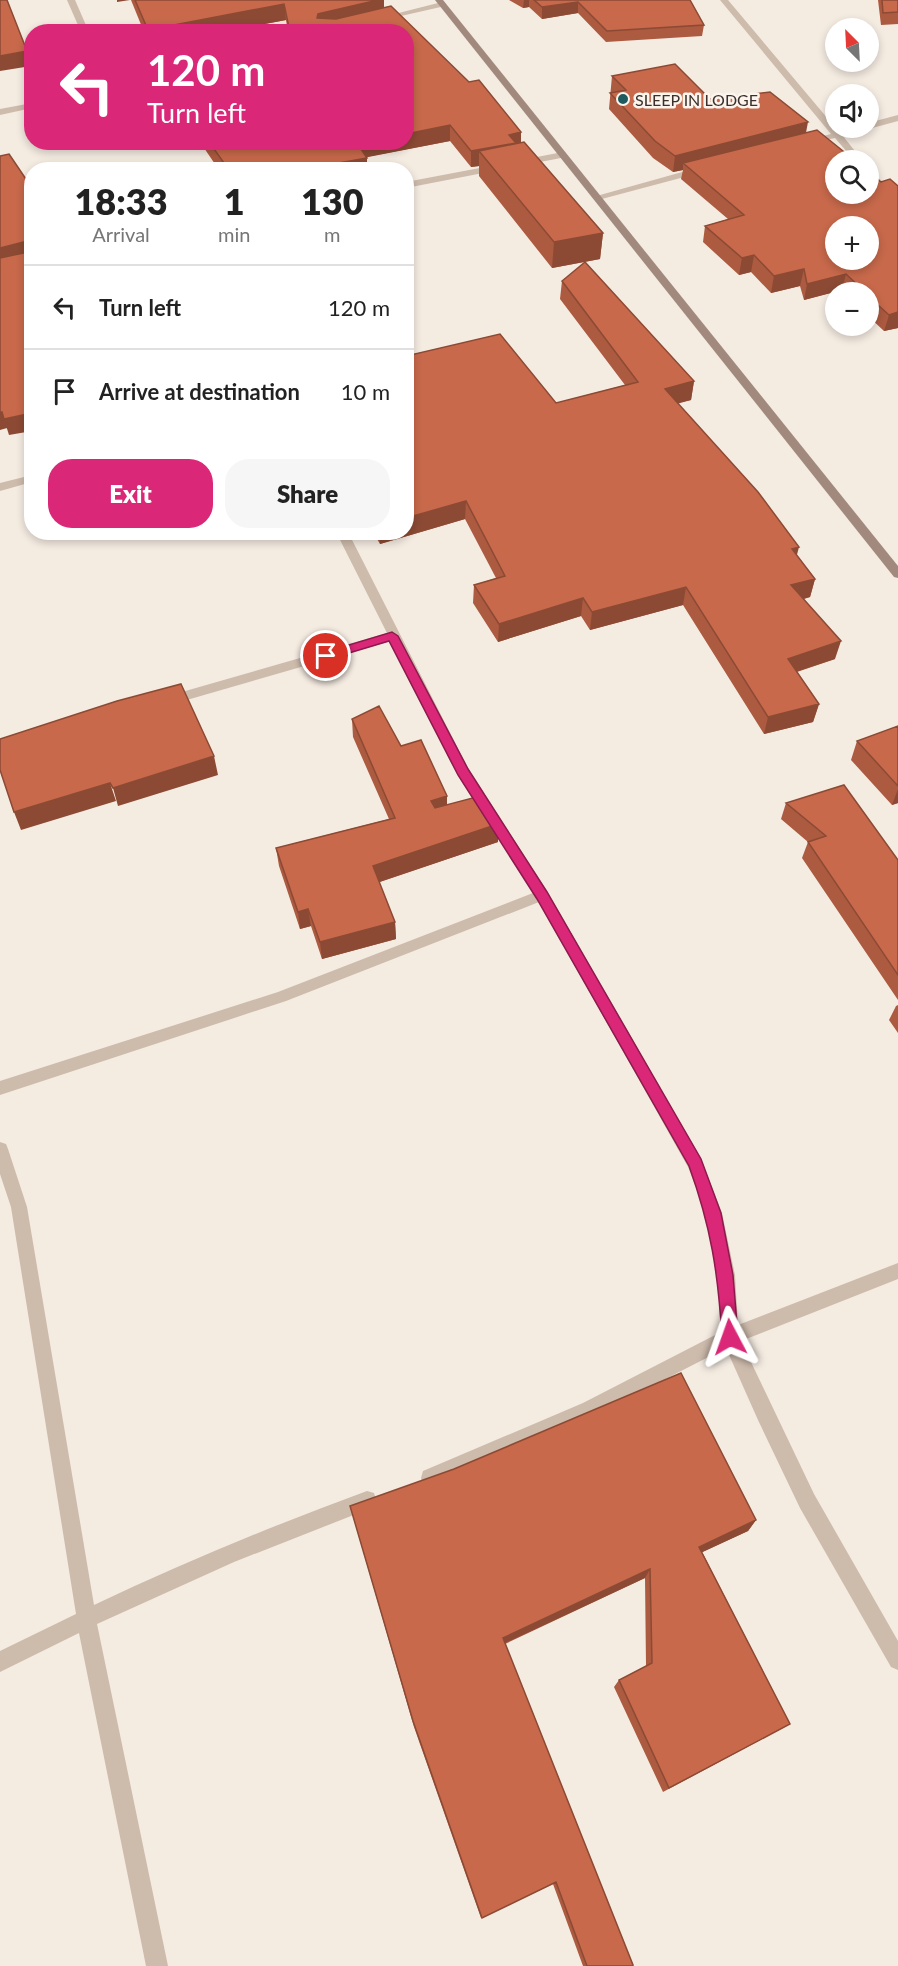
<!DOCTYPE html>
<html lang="en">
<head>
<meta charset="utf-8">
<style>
	body { margin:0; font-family:Lato,sans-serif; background:#f6f6f6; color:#222; height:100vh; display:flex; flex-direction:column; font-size:22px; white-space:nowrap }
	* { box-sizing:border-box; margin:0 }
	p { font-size:20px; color:#767676 }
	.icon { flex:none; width:33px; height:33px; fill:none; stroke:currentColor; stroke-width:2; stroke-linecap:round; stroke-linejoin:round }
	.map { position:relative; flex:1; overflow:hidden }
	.side { position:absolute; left:24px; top:162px; width:390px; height:378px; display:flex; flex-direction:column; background:#fff; border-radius:24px; box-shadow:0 3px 9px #0003 }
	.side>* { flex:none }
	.hud { position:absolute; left:24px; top:24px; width:390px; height:126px; border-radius:24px; box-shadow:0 3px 9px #0003; background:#db2777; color:#fff; overflow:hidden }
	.needle { width:39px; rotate:336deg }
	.tools { position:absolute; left:825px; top:18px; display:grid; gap:12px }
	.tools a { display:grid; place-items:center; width:54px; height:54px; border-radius:50%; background:#fff; box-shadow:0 3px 9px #0003; font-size:30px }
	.pin { position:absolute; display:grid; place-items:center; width:51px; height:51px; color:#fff; margin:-26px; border:3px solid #fff; border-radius:50%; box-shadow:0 2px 6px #0007 }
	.me { position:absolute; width:66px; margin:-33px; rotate:356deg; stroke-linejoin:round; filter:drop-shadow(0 0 4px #0008) }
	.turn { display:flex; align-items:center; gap:21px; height:126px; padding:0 24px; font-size:27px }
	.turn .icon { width:78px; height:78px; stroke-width:2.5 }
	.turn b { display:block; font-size:42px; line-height:51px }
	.eta { display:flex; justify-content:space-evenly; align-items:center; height:102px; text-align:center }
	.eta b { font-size:36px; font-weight:800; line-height:42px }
	.primary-button { display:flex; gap:12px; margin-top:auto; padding:12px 24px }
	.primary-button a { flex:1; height:69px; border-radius:24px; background:#db2777; color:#fff; font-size:24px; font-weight:800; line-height:69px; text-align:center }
	.primary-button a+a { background:#f6f6f6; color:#222 }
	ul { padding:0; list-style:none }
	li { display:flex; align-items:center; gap:18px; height:84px; padding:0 24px; border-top:2px solid #e0e0e0 }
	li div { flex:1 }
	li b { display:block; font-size:22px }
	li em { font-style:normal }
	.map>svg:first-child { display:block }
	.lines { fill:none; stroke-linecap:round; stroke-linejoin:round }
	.minor { fill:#cdbbac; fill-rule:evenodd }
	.secondary { fill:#a18a7d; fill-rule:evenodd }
	.wall { fill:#ac5a40 }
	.shaded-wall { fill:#8c4a34 }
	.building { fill:#c8694b; stroke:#8c4a34; stroke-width:1.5; fill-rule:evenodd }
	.route { fill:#db2777; stroke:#8e194d; stroke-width:1.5 }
	.poi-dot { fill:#1f5a5e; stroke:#fbf5ee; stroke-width:2 }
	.labels { text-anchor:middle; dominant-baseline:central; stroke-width:5; stroke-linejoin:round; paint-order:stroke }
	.far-poi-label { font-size:16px; fill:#3b302b; stroke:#fbf5ee; text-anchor:start }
</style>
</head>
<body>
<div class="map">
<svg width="898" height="1966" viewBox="0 0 898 1966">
	<rect width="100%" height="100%" fill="#f4ebe1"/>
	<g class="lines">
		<!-- minor -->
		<path class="minor" d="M 67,0 L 75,0 L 89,32 L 81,32 Z
			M 720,0 L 728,0 L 839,132 L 855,128 L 868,128 L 868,123 L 898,115 L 898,121 L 843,136 L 862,160 L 854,160 L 835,138 L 804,145 L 804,141 L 831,134 Z
			M 442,2 L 446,4 L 445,6 L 379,21 L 375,19 Z
			M 32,103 L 32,108 L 0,115 L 0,109 Z
			M 563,152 L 566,153 L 566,157 L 406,188 L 406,182 Z
			M 700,167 L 703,168 L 703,172 L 598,200 L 593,197 Z
			M 868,169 L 898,195 L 898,203 L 868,177 Z
			M 32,475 L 32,482 L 0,491 L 0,483 Z
			M 336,532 L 348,532 L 469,770 L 547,891 L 701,1159 L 722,1213 L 735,1275 L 738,1325 L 898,1263 L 898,1279 L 741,1341 L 814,1494 L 898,1641 L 898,1670 L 891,1667 L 800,1508 L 758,1420 L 726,1348 L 595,1415 L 430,1487 L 423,1485 L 421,1478 L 423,1471 L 583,1403 L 721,1332 L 717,1275 L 706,1213 L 688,1167 L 539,902 L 286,1001 L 0,1095 L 0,1081 L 278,992 L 533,893 L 458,776 L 391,641 L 166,706 L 160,701 L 161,698 L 387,633 Z
			M 0,1142 L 6,1144 L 8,1149 L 27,1207 L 94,1605 C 183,1563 274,1525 367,1491 L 374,1493 L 376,1500 L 374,1507 L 234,1562 L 97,1624 L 168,1966 L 146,1966 L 79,1633 L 0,1672 L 0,1651 L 76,1614 L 11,1207 L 0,1174 Z"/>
		<!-- secondary -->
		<path class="secondary" d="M 435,0 L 443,0 L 898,566 L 898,578 L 894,577 Z"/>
	</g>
	<!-- wall -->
	<path class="wall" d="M 131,0 L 384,0 L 384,7 L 521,132 L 521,143 L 603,233 L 600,259 L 552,268 L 479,176 L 479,166 L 471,167 L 450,141 L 366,157 L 367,170 L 219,170 L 200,142 L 406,142 L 406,32 L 288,32 L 286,20 L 223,32 L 144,32 Z
		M 509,0 L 690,0 L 704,25 L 702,36 L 606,42 L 578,13 L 542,19 L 529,7 L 523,8 Z
		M 878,0 L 898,0 L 898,24 L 881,25 Z
		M 612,76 L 710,99 L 806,133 L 881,182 L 898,186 L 898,185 L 898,328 L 884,331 L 868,316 L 868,292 L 844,292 L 842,290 L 804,300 L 800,286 L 771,293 L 751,272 L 739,275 L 703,242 L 705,226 L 728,219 L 681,179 L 683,170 L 673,172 L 653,158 L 609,109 Z
		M 562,281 L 694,381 L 691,400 L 677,403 L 815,579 L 810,597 L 804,599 L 835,659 L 797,672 L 819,704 L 813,722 L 764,734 L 683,605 L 590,630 L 581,616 L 498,642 L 473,603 L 474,585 L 496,578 L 465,519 L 380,544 L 373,532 L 406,532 L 556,403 L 625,385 L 560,299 Z
		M 352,719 L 401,746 L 447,796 L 447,805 L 498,824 L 498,842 L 379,882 L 395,922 L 396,939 L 322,959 L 311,926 L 300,929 L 279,866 L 276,848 L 389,819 L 353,737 Z
		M 898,726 L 898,803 L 892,805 L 851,760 L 857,741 Z
		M 786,803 L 898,860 L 898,1000 L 802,858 L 808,842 L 781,819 Z
		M 898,1005 L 898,1033 L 889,1020 L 896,1006 Z
		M 350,1506 L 756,1520 L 748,1531 L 702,1552 L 790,1724 L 663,1792 L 614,1687 L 619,1680 L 646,1666 L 645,1578 L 505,1644 L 633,1966 L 583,1966 L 553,1884 L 481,1918 L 414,1727 Z"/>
	<!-- shaded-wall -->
	<path class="shaded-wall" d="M 117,0 L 130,0 L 117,2 Z
		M 378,0 L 384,0 L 384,14 L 319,30 L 317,18 L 318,14 Z
		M 524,0 L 529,0 L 529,7 L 523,8 Z
		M 578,2 L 578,13 L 542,19 L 542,7 Z
		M 284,4 L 286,20 L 223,32 L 148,32 L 148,30 Z
		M 27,51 L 31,66 L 0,71 L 0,56 Z
		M 808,122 L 805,138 L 683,163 L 683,170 L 673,172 L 675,156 Z
		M 450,125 L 450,141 L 358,159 L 357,143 L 406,142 L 406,134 Z
		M 521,132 L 521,148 L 479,151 L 479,166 L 471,167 L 471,151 L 509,135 Z
		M 367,158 L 367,170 L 305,170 L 305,169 Z
		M 603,233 L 600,259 L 552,268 L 554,242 Z
		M 27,241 L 32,258 L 0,265 L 0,248 Z
		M 754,255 L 751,272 L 739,275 L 742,258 Z
		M 804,269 L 800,286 L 771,293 L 774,276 Z
		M 846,274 L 842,290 L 804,300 L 807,284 Z
		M 898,312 L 898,328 L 884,331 L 889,315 Z
		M 694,381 L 691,400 L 662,408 L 665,389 Z
		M 0,412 L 2,412 L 7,428 L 0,430 Z
		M 32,413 L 32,431 L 9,435 L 4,419 Z
		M 466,501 L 465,519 L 380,544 L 379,532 L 406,532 L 406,518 Z
		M 799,547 L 794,566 L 792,549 Z
		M 815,579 L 810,597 L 787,603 L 791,585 Z
		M 686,587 L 683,605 L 590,630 L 592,612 Z
		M 583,598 L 581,616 L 498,642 L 499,624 Z
		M 841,641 L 835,659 L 783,676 L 788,659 Z
		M 819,704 L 813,722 L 764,734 L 768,717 Z
		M 214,756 L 218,775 L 118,806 L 113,788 Z
		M 110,783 L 116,801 L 21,830 L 14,812 Z
		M 898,789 L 898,803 L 892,805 Z
		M 447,796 L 447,814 L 431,818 L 431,801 Z
		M 498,824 L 498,842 L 374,884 L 373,866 Z
		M 308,909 L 311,926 L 300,929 L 298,912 Z
		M 395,922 L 396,939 L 322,959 L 320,942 Z
		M 756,1520 L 748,1531 L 692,1557 L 699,1547 Z
		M 650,1569 L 645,1578 L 501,1645 L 503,1638 Z"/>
	<!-- building -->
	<path class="building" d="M 0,0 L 7,0 L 27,51 L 0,56 Z
		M 135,0 L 378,0 L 318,14 L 317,18 L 336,19 L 391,6 L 469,82 L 479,80 L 521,132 L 509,135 L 516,143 L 471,151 L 450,125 L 406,134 L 406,32 L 290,32 L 284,4 L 148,30 Z
		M 534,0 L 690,0 L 704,25 L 607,31 L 578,2 L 542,7 Z
		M 882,0 L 898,0 L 898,12 L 883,13 Z
		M 675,64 L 710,99 L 770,92 L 808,122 L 675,156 L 655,141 L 610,93 L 626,90 L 612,76 Z
		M 817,130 L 854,160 L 836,160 L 836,194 L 868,194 L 868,172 L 881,182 L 890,179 L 898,186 L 898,312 L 889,315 L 868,296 L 868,292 L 865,292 L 846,274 L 807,284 L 804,269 L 774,276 L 754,255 L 742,258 L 705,226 L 744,215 L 683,163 ZM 836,226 L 868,226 L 868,260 L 836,260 Z
		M 209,142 L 359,142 L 357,143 L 367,158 L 305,169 L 306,170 L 229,170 Z
		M 524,142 L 603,233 L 554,242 L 479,151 Z
		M 9,154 L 32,188 L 32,413 L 4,419 L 2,412 L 0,412 L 0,258 L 28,252 L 30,244 L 27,241 L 0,248 L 0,156 Z
		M 585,262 L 694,381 L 665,389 L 758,492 L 799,547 L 792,549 L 815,579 L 791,585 L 841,641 L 788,659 L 819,704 L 768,717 L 686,587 L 592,612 L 583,598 L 499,624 L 474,585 L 505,576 L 466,501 L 406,518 L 406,356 L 500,334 L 556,403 L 638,382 L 562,281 Z
		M 181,684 L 214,756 L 113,788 L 110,783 L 14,812 L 0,770 L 0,739 L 117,701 Z
		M 379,706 L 401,746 L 421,740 L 447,796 L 431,801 L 435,808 L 480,796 L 498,824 L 373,866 L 395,922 L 320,942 L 308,909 L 298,912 L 276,848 L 395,818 L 352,719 Z
		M 898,726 L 898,786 L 857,741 Z
		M 844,785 L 898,860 L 898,975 L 808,842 L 826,836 L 786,803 Z
		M 681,1373 L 756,1520 L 699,1547 L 790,1724 L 669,1788 L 619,1680 L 652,1663 L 650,1569 L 503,1638 L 633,1965 L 633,1966 L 587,1966 L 556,1882 L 482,1918 L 413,1721 L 350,1506 L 454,1469 Z"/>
	<!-- route -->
	<path class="route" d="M 392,632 L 398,636 L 468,769 L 547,892 L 701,1159 L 721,1213 L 733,1275 L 738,1337 L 736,1342 L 730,1345 L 725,1342 L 722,1337 C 718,1272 711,1227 689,1166 L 537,899 L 458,775 L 389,641 L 326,660 L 321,656 L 322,653 Z"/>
	<!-- markers -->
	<circle class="poi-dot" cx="623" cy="99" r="6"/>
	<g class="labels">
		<!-- far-poi labels -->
		<g class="far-poi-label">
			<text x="635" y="99">SLEEP IN LODGE</text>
		</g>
	</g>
</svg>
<div class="tools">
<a><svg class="needle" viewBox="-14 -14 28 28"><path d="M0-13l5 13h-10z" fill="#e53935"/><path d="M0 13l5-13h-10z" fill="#767676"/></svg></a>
<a><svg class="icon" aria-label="sound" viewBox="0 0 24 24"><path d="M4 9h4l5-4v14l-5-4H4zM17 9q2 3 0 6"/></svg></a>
<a><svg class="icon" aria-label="search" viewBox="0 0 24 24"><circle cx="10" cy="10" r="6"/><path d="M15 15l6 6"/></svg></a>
<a>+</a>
<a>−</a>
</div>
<div class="pin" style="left:326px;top:656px;background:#d93025"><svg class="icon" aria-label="arrive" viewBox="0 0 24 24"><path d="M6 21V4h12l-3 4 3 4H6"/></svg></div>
<svg class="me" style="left:730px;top:1337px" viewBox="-20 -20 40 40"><path d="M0-17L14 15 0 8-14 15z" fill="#db2777" stroke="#fff" stroke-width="4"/></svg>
<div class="hud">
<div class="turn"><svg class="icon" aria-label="left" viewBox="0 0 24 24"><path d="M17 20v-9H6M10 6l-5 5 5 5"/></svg><div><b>120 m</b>Turn left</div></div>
</div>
<section class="side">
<div class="eta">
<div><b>18:33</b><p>Arrival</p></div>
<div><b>1</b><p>min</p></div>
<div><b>130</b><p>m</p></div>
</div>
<ul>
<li><svg class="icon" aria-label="left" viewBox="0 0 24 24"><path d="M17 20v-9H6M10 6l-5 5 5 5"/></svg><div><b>Turn left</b></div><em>120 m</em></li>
<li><svg class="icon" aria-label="arrive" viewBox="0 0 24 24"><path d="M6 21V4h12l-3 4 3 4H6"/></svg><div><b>Arrive at destination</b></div><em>10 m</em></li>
</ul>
<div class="primary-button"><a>Exit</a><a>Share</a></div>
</section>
</div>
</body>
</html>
